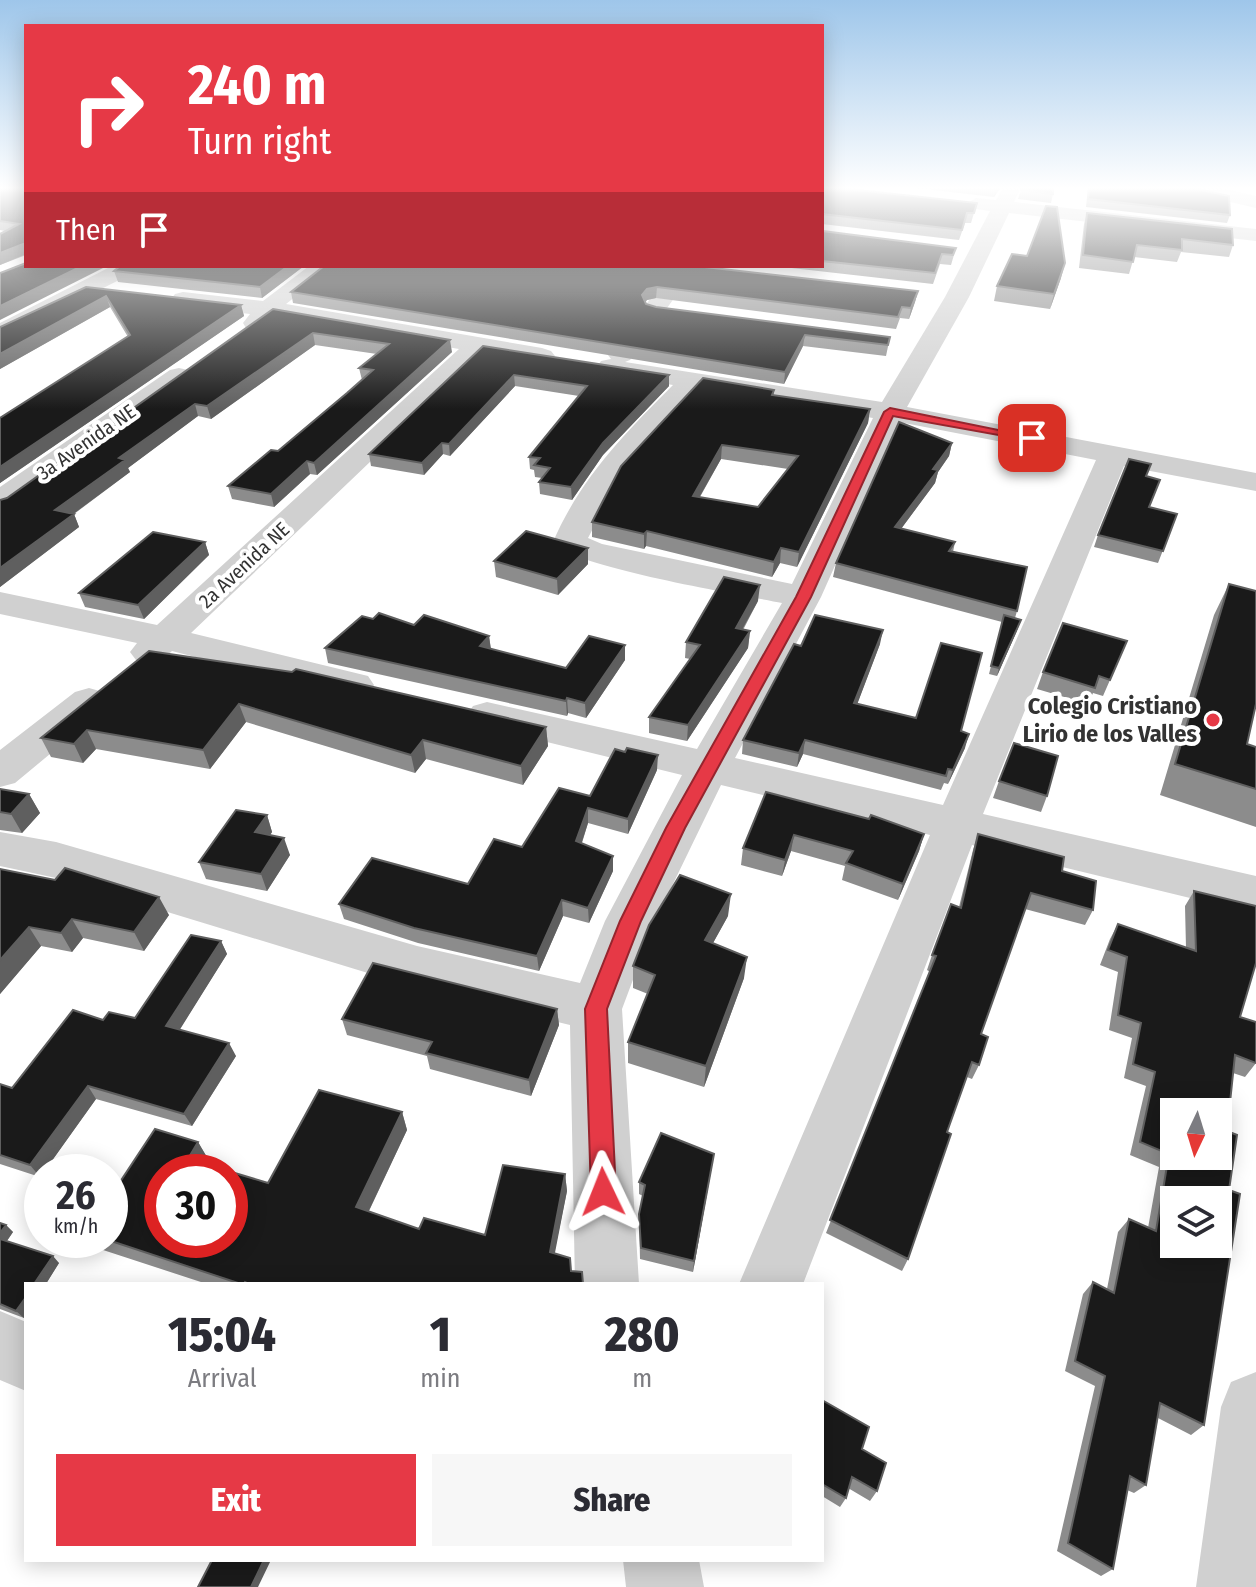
<!DOCTYPE html>
<html lang="en">
<head>
<meta charset="utf-8">
<style>
	body { margin:0; font-family:"Fira Sans Condensed",sans-serif; background:#f7f7f7; color:#2b2b33; height:100vh; display:flex; flex-direction:column; font-size:30px; white-space:nowrap }
	* { box-sizing:border-box; margin:0 }
	p { font-size:26px; color:#7c7c81 }
	.icon { flex:none; width:44px; height:44px; fill:none; stroke:currentColor; stroke-width:2; stroke-linecap:round; stroke-linejoin:round }
	.map { position:relative; flex:1; overflow:hidden }
	.details { position:absolute; left:24px; top:1282px; width:800px; height:280px; display:flex; flex-direction:column; background:#fff; border-radius:0px; box-shadow:0 4px 20px #0003 }
	.details>* { flex:none }
	.banner { position:absolute; left:24px; top:24px; width:800px; height:244px; border-radius:0px; box-shadow:0 4px 20px #0003; background:#e63946; color:#fff; overflow:hidden }
	.needle { width:52px; rotate:184deg }
	.buttons { position:absolute; left:1160px; top:1098px; display:grid; gap:16px }
	.buttons a { display:grid; place-items:center; width:72px; height:72px; border-radius:0px; background:#fff; box-shadow:0 4px 20px #0003; font-size:40px }
	.speed { position:absolute; left:24px; top:1154px; display:flex; gap:16px; font-size:40px; font-weight:700; text-align:center }
	.speed>* { display:grid; place-content:center; width:104px; height:104px; border-radius:50%; background:#fff; box-shadow:0 4px 20px #0003; line-height:1 }
	.speed small { font-size:20px; font-weight:400 }
	.speed .limit { border:12px solid #d22; background:#fff; color:#111 }
	.pin { position:absolute; display:grid; place-items:center; width:68px; height:68px; color:#fff; margin:-34px; border-radius:16px; box-shadow:0 4px 12px #0006 }
	.me { position:absolute; width:88px; margin:-44px; rotate:358deg; stroke-linejoin:round; filter:drop-shadow(0 0 6px #0008) }
	.turn { display:flex; align-items:center; gap:28px; height:168px; padding:0 32px; font-size:36px }
	.turn .icon { width:104px; height:104px; stroke-width:2.5 }
	.turn b { display:block; font-size:56px; line-height:68px }
	.then { display:flex; align-items:center; height:76px; padding:0 32px; background:#0003; gap:16px; font-size:30px }
	.eta { display:flex; justify-content:space-evenly; align-items:center; height:136px; text-align:center }
	.eta b { font-size:48px; font-weight:800; line-height:56px }
	.button { display:flex; gap:16px; margin-top:auto; padding:16px 32px }
	.button a { flex:1; height:92px; border-radius:0px; background:#e63946; color:#fff; font-size:32px; font-weight:800; line-height:92px; text-align:center }
	.button a+a { background:#f7f7f7; color:#2b2b33 }
	.map>svg:first-child { display:block }
	.lines { fill:none; stroke-linecap:round; stroke-linejoin:round }
	.street { fill:#d0d0d0; fill-rule:evenodd }
	.wall { fill:#8c8c8c; fill-rule:evenodd }
	.shaded-wall { fill:#5f5f5f }
	.building { fill:#1a1a1a; stroke:#5f5f5f; stroke-width:2; fill-rule:evenodd }
	.route { fill:#e63946; stroke:#96252e; stroke-width:2 }
	.poi-dot { fill:#e63946; stroke:#fff; stroke-width:3 }
	.labels { text-anchor:middle; dominant-baseline:central; stroke-width:8; stroke-linejoin:round; paint-order:stroke }
	.far-street-label { font-size:20px; fill:#333; stroke:#fff }
	.poi-label { font-size:24px; font-weight:bold; fill:#333; stroke:#fff; text-anchor:end }
</style>
</head>
<body>
<div class="map">
<svg width="1256" height="1587" viewBox="0 0 1256 1587">
	<rect width="100%" height="100%" fill="#fff"/>
	<g class="lines">
		<!-- street -->
		<path class="street" d="M 1003,187 L 1021,187 L 1014,202 L 1256,229 L 1256,241 L 1009,213 L 969,297 L 907,407 L 1256,473 L 1256,491 L 1124,466 L 983,814 L 1256,876 L 1256,914 L 972,845 L 803,1284 L 739,1284 L 930,835 L 721,785 L 655,921 L 622,1009 L 639,1284 L 575,1284 L 570,1025 L 417,988 L 56,878 L 0,866 L 0,832 L 56,842 L 417,946 L 580,983 L 605,921 L 682,775 L 473,724 L 467,715 L 473,706 L 487,702 L 697,749 L 782,603 C 743,595 570,567 553,542 C 580,479 625,433 673,385 L 610,375 L 601,373 L 597,367 L 601,361 L 611,359 L 608,355 L 675,266 L 697,266 L 630,360 L 625,362 L 882,402 L 945,297 L 990,211 L 969,208 L 966,204 L 976,198 L 996,200 ZM 700,389 L 873,418 L 792,584 L 602,544 L 588,538 L 619,479 ZM 899,422 L 1096,460 L 943,805 L 735,758 L 821,597 Z
			M 1182,187 L 1217,187 L 1256,196 L 1256,208 L 1184,191 Z
			M 112,266 L 140,266 L 137,271 L 0,340 L 0,323 Z
			M 309,266 L 334,266 L 286,304 L 542,348 L 551,351 L 555,356 L 551,361 L 542,364 L 484,353 L 191,633 L 368,676 L 374,685 L 368,694 L 354,698 L 172,651 C 160,662 152,664 136,660 L 130,652 L 137,643 L 0,614 L 0,592 L 157,625 L 459,349 L 274,317 C 265,327 260,332 246,328 L 243,323 L 250,314 L 183,306 L 175,304 L 171,299 L 175,294 L 183,292 L 263,301 Z
			M 179,368 L 188,370 L 192,376 L 188,382 L 11,509 L 0,512 L 0,487 L 170,370 Z
			M 89,688 L 103,692 L 109,701 L 103,710 L 15,783 L 0,787 L 0,750 L 75,692 Z
			M 0,1311 L 26,1322 L 26,1391 L 0,1380 Z
			M 1256,1372 L 1256,1587 L 1196,1587 L 1221,1407 L 1231,1382 Z
			M 623,1560 L 699,1560 L 704,1587 L 626,1587 Z"/>
	</g>
	<!-- wall -->
	<path class="wall" d="M 0,187 L 26,187 L 26,255 L 0,265 L 0,234 L 5,231 L 0,230 Z
		M 822,187 L 977,203 L 971,223 L 965,223 L 959,240 L 822,224 L 823,231 L 956,248 L 951,265 L 940,264 L 933,284 L 774,266 L 822,266 Z
		M 907,187 L 1001,187 L 994,197 Z
		M 1088,187 L 1189,187 L 1230,215 L 1227,223 L 1086,207 Z
		M 1021,190 L 1053,194 L 1051,203 L 1018,199 Z
		M 1087,213 L 1233,245 L 1229,257 L 1181,252 L 1177,262 L 1134,257 L 1129,274 L 1079,268 L 1084,224 Z
		M 1027,256 L 1061,278 L 1050,309 L 994,301 L 997,286 Z
		M 113,266 L 304,266 L 262,298 L 118,282 L 114,271 L 117,268 Z
		M 324,266 L 918,291 L 915,302 L 909,319 L 900,318 L 896,329 L 656,298 L 647,300 L 645,302 L 646,304 L 656,307 L 890,337 L 886,356 L 803,346 L 784,384 L 293,303 L 291,292 Z
		M 86,287 L 241,305 L 244,316 L 0,483 L 0,418 L 128,337 L 110,307 L 0,369 L 0,327 Z
		M 273,309 L 452,352 L 317,475 L 310,474 L 274,507 L 232,499 L 228,486 L 278,451 L 362,380 L 359,368 L 377,354 L 315,345 L 211,419 L 198,416 L 128,468 L 130,472 L 74,514 L 79,527 L 0,587 L 0,500 L 7,498 Z
		M 483,346 L 669,386 L 603,455 L 572,500 L 540,494 L 539,482 L 542,478 L 535,477 L 534,470 L 530,469 L 529,457 L 579,396 L 515,386 L 450,456 L 443,454 L 424,475 L 371,466 L 369,454 Z
		M 774,390 L 774,395 L 870,409 L 868,423 L 797,567 L 780,563 L 772,577 L 646,546 L 644,549 L 592,537 L 592,522 ZM 721,459 L 788,469 L 758,507 L 700,497 Z
		M 952,443 L 949,456 L 938,472 L 935,483 L 901,529 L 955,542 L 953,552 L 1017,611 L 1015,618 L 1018,628 L 997,676 L 989,674 L 1002,622 L 833,577 L 836,563 Z
		M 1149,507 L 1177,514 L 1158,563 L 1094,547 L 1098,535 Z
		M 205,542 L 209,555 L 144,619 L 85,607 L 79,593 Z
		M 588,548 L 588,564 L 558,595 L 496,577 L 494,561 Z
		M 1229,584 L 1247,744 L 1256,747 L 1256,827 L 1160,795 L 1214,615 Z
		M 758,601 L 743,630 L 750,631 L 748,648 L 687,741 L 649,733 L 649,717 L 690,659 L 685,658 L 686,642 Z
		M 373,619 L 489,636 L 491,649 L 566,668 L 625,645 L 625,660 L 586,718 L 568,713 L 567,716 L 328,663 L 325,648 Z
		M 1127,641 L 1103,696 L 1093,693 L 1088,704 L 1037,689 L 1043,672 Z
		M 880,644 L 857,704 L 961,731 L 965,748 L 948,784 L 944,783 L 941,790 L 803,754 L 797,767 L 742,754 L 743,740 L 801,646 Z
		M 149,651 L 546,727 L 548,746 L 523,785 L 426,759 L 415,773 L 246,722 L 210,769 L 96,749 L 83,763 L 51,757 L 41,738 Z
		M 657,770 L 628,834 L 588,823 L 582,843 L 613,856 L 613,871 L 589,923 L 563,916 L 539,971 L 418,943 L 344,919 L 339,904 L 468,884 L 522,847 L 590,796 Z
		M 999,781 L 1047,796 L 1041,812 L 993,798 Z
		M 0,789 L 29,794 L 40,813 L 22,833 L 0,830 Z
		M 766,792 L 924,834 L 919,851 L 898,900 L 842,880 L 845,866 L 791,851 L 782,876 L 741,865 L 743,848 Z
		M 267,815 L 272,832 L 270,835 L 290,855 L 267,891 L 206,879 L 199,862 Z
		M 978,834 L 1062,871 L 1093,910 L 1085,925 L 1025,909 L 981,1034 L 979,1065 L 972,1079 L 967,1077 L 947,1132 L 908,1259 L 902,1271 L 826,1233 L 930,972 L 927,970 L 932,955 L 959,907 L 973,850 Z
		M 0,869 L 169,915 L 144,951 L 83,938 L 72,952 L 41,946 L 0,994 Z
		M 1194,891 L 1256,1063 L 1245,1077 L 1233,1073 L 1227,1131 L 1229,1190 L 1204,1425 L 1191,1435 L 1158,1418 L 1146,1485 L 1134,1493 L 1127,1490 L 1113,1569 L 1101,1576 L 1057,1551 L 1095,1386 L 1065,1371 L 1083,1294 L 1093,1282 L 1107,1289 L 1118,1232 L 1129,1219 L 1148,1228 L 1159,1167 L 1130,1155 L 1146,1086 L 1124,1078 L 1132,1038 L 1109,1030 L 1118,972 L 1100,965 L 1110,939 L 1118,924 L 1186,948 L 1185,906 Z
		M 728,916 L 713,943 L 744,978 L 704,1087 L 628,1063 L 628,1042 L 648,994 L 633,988 L 633,966 Z
		M 221,941 L 227,954 L 179,1030 L 236,1056 L 192,1126 L 96,1099 L 40,1177 L 0,1164 L 0,1084 L 12,1088 L 103,1020 L 135,1018 Z
		M 557,1009 L 559,1025 L 531,1096 L 430,1069 L 427,1056 L 347,1035 L 342,1019 Z
		M 402,1112 L 407,1130 L 369,1211 L 419,1229 L 485,1235 L 565,1174 L 567,1191 L 554,1254 L 583,1284 L 207,1284 L 100,1249 L 93,1240 L 110,1240 L 198,1142 L 208,1159 L 205,1164 L 268,1183 Z
		M 714,1154 L 693,1272 L 640,1259 L 639,1214 L 643,1196 L 639,1194 L 639,1182 Z
		M 0,1223 L 6,1225 L 13,1232 L 7,1241 L 59,1263 L 24,1318 L 0,1309 Z
		M 822,1400 L 862,1449 L 877,1491 L 870,1501 L 848,1488 L 846,1498 L 840,1507 L 822,1496 Z"/>
	<!-- shaded-wall -->
	<path class="shaded-wall" d="M 996,187 L 1001,187 L 994,197 Z
		M 23,244 L 26,254 L 0,265 L 0,253 Z
		M 1065,263 L 1061,278 L 1050,309 L 1054,294 Z
		M 82,266 L 107,266 L 0,320 L 0,306 Z
		M 288,266 L 304,266 L 262,298 L 260,287 Z
		M 657,287 L 656,298 L 647,300 L 642,306 L 642,295 L 647,289 Z
		M 918,291 L 915,302 L 909,319 L 911,308 Z
		M 106,296 L 110,307 L 0,369 L 0,354 Z
		M 241,305 L 244,316 L 0,483 L 0,467 Z
		M 313,333 L 315,345 L 211,419 L 207,406 Z
		M 805,335 L 803,346 L 784,384 L 785,372 Z
		M 450,340 L 452,352 L 317,475 L 314,463 Z
		M 514,375 L 515,386 L 450,456 L 449,444 Z
		M 669,375 L 669,386 L 603,455 L 572,500 L 571,487 L 603,443 Z
		M 195,404 L 198,416 L 128,468 L 130,472 L 61,523 L 55,510 L 119,458 Z
		M 870,409 L 868,423 L 797,567 L 799,552 Z
		M 442,443 L 443,454 L 424,475 L 422,463 Z
		M 952,443 L 949,456 L 938,472 L 935,483 L 892,541 L 895,527 L 933,469 Z
		M 722,445 L 721,459 L 692,510 L 693,496 Z
		M 307,461 L 310,474 L 274,507 L 271,494 Z
		M 74,514 L 79,527 L 0,587 L 0,568 Z
		M 647,531 L 646,546 L 644,549 L 644,534 Z
		M 205,542 L 209,555 L 144,619 L 138,605 Z
		M 588,548 L 588,564 L 558,595 L 557,579 Z
		M 781,548 L 780,563 L 772,577 L 774,562 Z
		M 760,585 L 758,601 L 734,644 L 736,628 Z
		M 1021,620 L 1018,628 L 997,676 L 999,668 Z
		M 883,630 L 880,644 L 852,718 L 854,703 Z
		M 750,631 L 748,648 L 687,741 L 688,725 Z
		M 489,636 L 491,651 L 480,646 Z
		M 625,645 L 625,660 L 586,718 L 585,703 Z
		M 567,698 L 568,713 L 567,716 L 566,701 Z
		M 239,704 L 246,722 L 210,769 L 203,750 Z
		M 546,727 L 548,746 L 523,785 L 521,766 Z
		M 87,730 L 96,749 L 83,763 L 74,744 Z
		M 969,734 L 965,748 L 948,784 L 953,770 Z
		M 423,740 L 426,759 L 415,773 L 411,755 Z
		M 805,740 L 803,754 L 797,767 L 799,753 Z
		M 658,755 L 657,770 L 628,834 L 628,819 Z
		M 29,794 L 40,813 L 22,833 L 11,814 Z
		M 588,808 L 588,823 L 577,857 L 576,841 Z
		M 267,815 L 272,832 L 261,849 L 255,832 Z
		M 924,834 L 919,851 L 898,900 L 903,884 Z
		M 794,835 L 791,851 L 782,876 L 785,860 Z
		M 284,838 L 290,855 L 267,891 L 261,874 Z
		M 613,856 L 613,871 L 589,923 L 588,908 Z
		M 731,894 L 728,916 L 703,961 L 705,940 Z
		M 159,897 L 169,915 L 144,951 L 134,932 Z
		M 562,900 L 563,916 L 539,971 L 537,956 Z
		M 72,919 L 83,938 L 72,952 L 61,933 Z
		M 29,927 L 41,946 L 0,994 L 0,960 Z
		M 221,941 L 227,954 L 174,1039 L 166,1026 Z
		M 747,957 L 744,978 L 704,1087 L 706,1066 Z
		M 557,1009 L 559,1025 L 531,1096 L 529,1080 Z
		M 229,1043 L 236,1056 L 192,1126 L 184,1114 Z
		M 88,1086 L 96,1099 L 44,1172 L 42,1172 L 40,1177 L 30,1165 Z
		M 402,1112 L 407,1130 L 363,1223 L 356,1207 Z
		M 198,1142 L 208,1159 L 200,1172 L 188,1159 Z
		M 714,1154 L 712,1166 L 693,1272 L 694,1261 Z
		M 565,1174 L 567,1191 L 552,1268 L 550,1252 Z
		M 6,1225 L 13,1232 L 4,1245 L 0,1241 L 0,1233 Z
		M 53,1256 L 59,1263 L 46,1284 L 34,1284 Z
		M 26,1297 L 26,1314 L 24,1318 L 16,1311 Z
		M 264,1560 L 271,1560 L 258,1587 L 251,1587 Z"/>
	<!-- building -->
	<path class="building" d="M 0,187 L 26,187 L 26,253 L 23,244 L 0,253 L 0,234 L 19,224 L 0,221 Z
		M 822,187 L 831,187 L 977,203 L 974,213 L 967,213 L 962,230 L 822,214 Z
		M 1022,187 L 1053,187 L 1053,194 L 1021,190 Z
		M 1089,187 L 1189,187 L 1229,196 L 1230,215 L 1088,199 Z
		M 1046,206 L 1057,207 L 1065,263 L 1054,294 L 997,286 L 1012,254 L 1027,256 Z
		M 1087,213 L 1232,229 L 1233,245 L 1182,239 L 1182,250 L 1137,245 L 1133,262 L 1083,255 Z
		M 822,222 L 823,231 L 956,248 L 953,255 L 942,254 L 935,273 L 822,261 Z
		M 26,263 L 26,266 L 82,266 L 0,306 L 0,273 Z
		M 120,266 L 288,266 L 260,287 L 114,271 Z
		M 324,266 L 696,266 L 918,291 L 911,308 L 902,307 L 898,317 L 657,287 L 647,289 L 642,295 L 646,304 L 656,307 L 890,337 L 888,345 L 805,335 L 785,372 L 291,292 Z
		M 86,287 L 241,305 L 0,467 L 0,418 L 130,335 L 106,296 L 0,354 L 0,327 Z
		M 273,309 L 450,340 L 314,463 L 307,461 L 271,494 L 228,486 L 271,450 L 278,451 L 347,393 L 373,370 L 359,368 L 389,344 L 313,333 L 207,406 L 195,404 L 119,458 L 125,460 L 55,510 L 74,514 L 0,568 L 0,500 L 7,498 Z
		M 483,346 L 669,375 L 603,443 L 571,487 L 539,482 L 550,468 L 534,465 L 540,458 L 529,457 L 587,386 L 514,375 L 449,444 L 442,443 L 422,463 L 369,454 Z
		M 703,378 L 774,390 L 772,395 L 870,409 L 799,552 L 781,548 L 774,562 L 647,531 L 644,534 L 592,522 L 621,466 ZM 722,445 L 798,456 L 758,507 L 693,496 Z
		M 899,422 L 952,443 L 933,469 L 938,470 L 895,527 L 955,542 L 949,551 L 1027,567 L 1017,611 L 836,563 Z
		M 1129,459 L 1151,464 L 1146,476 L 1160,480 L 1149,507 L 1177,514 L 1163,551 L 1098,535 Z
		M 526,531 L 588,548 L 557,579 L 494,561 Z
		M 153,532 L 205,542 L 138,605 L 79,593 Z
		M 724,577 L 760,585 L 736,628 L 750,631 L 688,725 L 649,717 L 700,645 L 686,642 Z
		M 1229,584 L 1256,591 L 1256,704 L 1247,744 L 1256,747 L 1256,789 L 1175,764 Z
		M 379,613 L 414,625 L 424,615 L 489,636 L 480,646 L 566,668 L 589,636 L 625,645 L 585,703 L 567,698 L 566,701 L 325,648 L 362,616 L 373,619 Z
		M 815,615 L 883,630 L 854,703 L 916,718 L 941,643 L 982,653 L 961,731 L 969,734 L 953,770 L 948,769 L 946,776 L 805,740 L 799,753 L 743,740 L 794,644 L 801,646 Z
		M 1004,615 L 1021,620 L 999,668 L 991,666 Z
		M 1063,623 L 1127,641 L 1110,680 L 1099,676 L 1095,688 L 1043,672 Z
		M 149,651 L 292,672 L 296,669 L 546,727 L 521,766 L 423,740 L 411,755 L 239,704 L 203,750 L 87,730 L 74,744 L 41,738 Z
		M 1014,743 L 1058,756 L 1047,796 L 999,781 Z
		M 627,748 L 658,755 L 628,819 L 588,808 L 576,841 L 613,856 L 588,908 L 562,900 L 537,956 L 414,928 L 339,904 L 372,858 L 468,884 L 494,839 L 522,847 L 559,788 L 590,796 L 615,749 L 625,752 Z
		M 0,789 L 29,794 L 11,814 L 0,812 Z
		M 766,792 L 869,819 L 871,815 L 924,834 L 903,884 L 846,863 L 853,851 L 794,835 L 785,860 L 743,848 Z
		M 236,810 L 267,815 L 255,832 L 284,838 L 261,874 L 199,862 Z
		M 978,834 L 1064,857 L 1062,871 L 1096,881 L 1093,910 L 1031,893 L 981,1034 L 988,1037 L 979,1065 L 972,1062 L 947,1132 L 951,1134 L 908,1259 L 830,1220 L 936,956 L 932,955 L 951,904 L 961,908 Z
		M 65,868 L 159,897 L 134,932 L 72,919 L 61,933 L 29,927 L 0,960 L 0,869 L 55,880 Z
		M 680,875 L 731,894 L 705,940 L 747,957 L 706,1066 L 628,1042 L 655,975 L 633,966 L 649,925 Z
		M 1194,891 L 1256,906 L 1256,963 L 1240,1017 L 1256,1022 L 1256,1063 L 1235,1055 L 1227,1131 L 1237,1135 L 1229,1190 L 1240,1194 L 1204,1425 L 1160,1403 L 1146,1485 L 1130,1476 L 1113,1569 L 1068,1543 L 1105,1376 L 1075,1361 L 1093,1282 L 1114,1293 L 1129,1219 L 1156,1231 L 1169,1154 L 1140,1142 L 1155,1072 L 1133,1064 L 1141,1023 L 1118,1015 L 1127,957 L 1108,950 L 1118,924 L 1196,951 ZM 1174,1112 L 1218,1112 L 1218,1156 L 1174,1156 ZM 1174,1200 L 1218,1200 L 1218,1244 L 1174,1244 Z
		M 191,935 L 221,941 L 166,1026 L 229,1043 L 184,1114 L 88,1086 L 30,1165 L 0,1155 L 0,1084 L 12,1088 L 73,1010 L 103,1020 L 109,1012 L 135,1018 Z
		M 373,963 L 557,1009 L 529,1080 L 426,1053 L 432,1042 L 342,1019 Z
		M 319,1090 L 402,1112 L 356,1207 L 419,1229 L 424,1218 L 485,1235 L 503,1165 L 565,1174 L 550,1252 L 570,1258 L 571,1271 L 582,1272 L 583,1284 L 249,1284 L 245,1282 L 244,1284 L 241,1284 L 108,1240 L 110,1240 L 110,1197 L 155,1129 L 198,1142 L 188,1159 L 268,1183 ZM 162,1172 L 230,1172 L 230,1240 L 162,1240 Z
		M 661,1133 L 714,1154 L 694,1261 L 641,1248 L 639,1214 L 645,1185 L 639,1182 Z
		M 0,1223 L 6,1225 L 0,1233 Z
		M 0,1239 L 53,1256 L 34,1284 L 26,1284 L 26,1297 L 16,1311 L 0,1304 Z
		M 822,1400 L 869,1427 L 862,1449 L 886,1463 L 877,1491 L 852,1477 L 846,1498 L 822,1484 Z
		M 212,1560 L 264,1560 L 251,1587 L 198,1587 Z"/>
	<!-- sky -->
	<linearGradient id="sky" x2="0" y2="1"><stop stop-color="#9ec6ea"/><stop offset="0.46" stop-color="#fff"/><stop offset="1" stop-color="#fff" stop-opacity="0"/></linearGradient>
	<rect width="1256" height="409" fill="url(#sky)"/>
	<!-- route -->
	<path class="route" d="M 890,408 L 1038,438 L 1032,441 L 893,416 L 811,597 L 685,828 L 641,921 L 607,1009 L 616,1192 L 612,1201 L 603,1204 L 594,1201 L 591,1192 L 585,1009 L 620,921 L 666,828 L 796,597 L 884,412 Z"/>
	<!-- markers -->
	<circle class="poi-dot" cx="1213" cy="720" r="8"/>
	<g class="labels">
		<!-- far-street labels -->
		<g class="far-street-label">
			<text transform="translate(86 442) rotate(-35)">3a Avenida NE</text>
			<text transform="translate(244 565) rotate(-43)">2a Avenida NE</text>
		</g>
		<!-- poi labels -->
		<g class="poi-label">
			<text x="1197" y="706">Colegio Cristiano<tspan x="1197" dy="28">Lirio de los Valles</tspan></text>
		</g>
	</g>
</svg>
<div class="buttons">
<a><svg class="needle" viewBox="-14 -14 28 28"><path d="M0-13l5 13h-10z" fill="#e53935"/><path d="M0 13l5-13h-10z" fill="#7c7c81"/></svg></a>
<a><svg class="icon" aria-label="layers" viewBox="0 0 24 24"><path d="M12 4l9 5-9 5-9-5zM3 14l9 5 9-5"/></svg></a>
</div>
<div class="speed"><div>26<small>km/h</small></div><div class="limit">30</div></div>
<div class="pin" style="left:1032px;top:438px;background:#d93025"><svg class="icon" aria-label="arrive" viewBox="0 0 24 24"><path d="M6 21V4h12l-3 4 3 4H6"/></svg></div>
<svg class="me" style="left:603px;top:1192px" viewBox="-20 -20 40 40"><path d="M0-17L14 15 0 8-14 15z" fill="#e63946" stroke="#fff" stroke-width="4"/></svg>
<div class="banner">
<div class="turn"><svg class="icon" aria-label="right" viewBox="0 0 24 24"><path d="M7 20v-9h11M14 6l5 5-5 5"/></svg><div><b>240 m</b>Turn right</div></div>
<div class="then">Then<svg class="icon" aria-label="arrive" viewBox="0 0 24 24"><path d="M6 21V4h12l-3 4 3 4H6"/></svg></div>
</div>
<section class="details">
<div class="eta">
<div><b>15:04</b><p>Arrival</p></div>
<div><b>1</b><p>min</p></div>
<div><b>280</b><p>m</p></div>
</div>
<div class="button"><a>Exit</a><a>Share</a></div>
</section>
</div>
</body>
</html>
